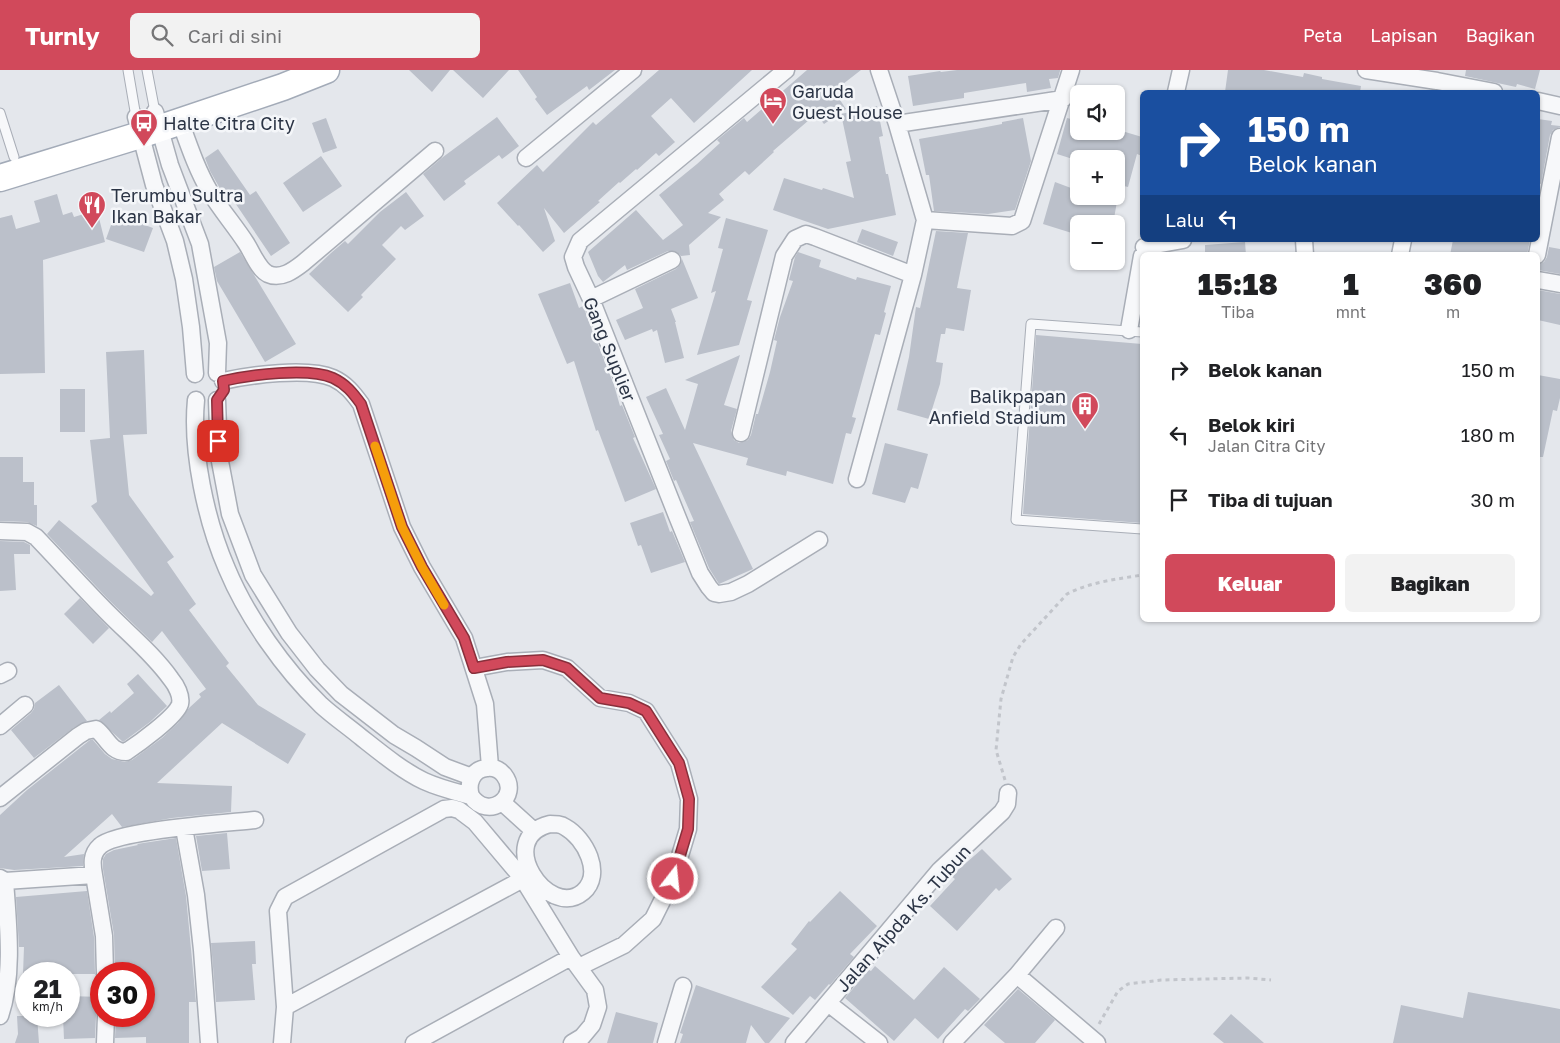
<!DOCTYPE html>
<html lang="id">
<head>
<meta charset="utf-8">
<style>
	body { margin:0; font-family:"Golos Text",sans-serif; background:#f2f2f2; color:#202124; height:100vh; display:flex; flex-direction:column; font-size:19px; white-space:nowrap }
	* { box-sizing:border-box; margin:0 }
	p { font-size:16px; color:#757577 }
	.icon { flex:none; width:28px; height:28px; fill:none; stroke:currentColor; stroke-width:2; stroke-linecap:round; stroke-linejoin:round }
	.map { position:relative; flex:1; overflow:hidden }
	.panel { position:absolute; left:1140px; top:182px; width:400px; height:370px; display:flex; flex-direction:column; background:#fff; border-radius:8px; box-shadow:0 1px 4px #0004 }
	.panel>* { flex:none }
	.banner { position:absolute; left:1140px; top:20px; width:400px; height:152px; border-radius:8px; box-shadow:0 1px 4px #0004; background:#1a4fa0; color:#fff; overflow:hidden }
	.buttons { position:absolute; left:1070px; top:15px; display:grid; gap:10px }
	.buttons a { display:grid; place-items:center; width:55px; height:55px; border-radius:8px; background:#fff; box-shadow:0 1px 4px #0004; font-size:25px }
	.speed { position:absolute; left:15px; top:892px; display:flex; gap:10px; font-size:25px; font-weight:700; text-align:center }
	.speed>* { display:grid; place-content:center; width:65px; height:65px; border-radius:50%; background:#fff; box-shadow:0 1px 4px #0004; line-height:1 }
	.speed small { font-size:12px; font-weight:400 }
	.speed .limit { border:8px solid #d22; background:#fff; color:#111 }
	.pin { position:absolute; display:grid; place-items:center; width:42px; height:42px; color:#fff; margin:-21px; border-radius:10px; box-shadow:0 2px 8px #0006 }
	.me { position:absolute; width:55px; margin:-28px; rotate:16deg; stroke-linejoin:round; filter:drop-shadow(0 0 4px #0008) }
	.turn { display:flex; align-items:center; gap:18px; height:105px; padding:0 25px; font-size:22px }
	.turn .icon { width:65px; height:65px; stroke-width:2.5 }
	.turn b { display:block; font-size:35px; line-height:42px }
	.then { display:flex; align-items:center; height:48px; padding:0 25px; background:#0003; gap:10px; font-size:19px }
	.eta { display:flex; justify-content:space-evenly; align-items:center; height:85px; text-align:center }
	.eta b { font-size:30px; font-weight:800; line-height:35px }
	.primary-button { display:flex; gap:10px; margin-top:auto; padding:10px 25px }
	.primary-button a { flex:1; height:58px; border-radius:8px; background:#d1495b; color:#fff; font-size:20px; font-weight:800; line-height:58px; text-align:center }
	.primary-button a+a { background:#f2f2f2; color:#202124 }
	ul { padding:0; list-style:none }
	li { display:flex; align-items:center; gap:15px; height:65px; padding:0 25px }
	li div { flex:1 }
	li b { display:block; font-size:19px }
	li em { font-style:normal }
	header { display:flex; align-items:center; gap:30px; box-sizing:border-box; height:70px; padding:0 25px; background:#d1495b; color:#fff }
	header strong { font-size:24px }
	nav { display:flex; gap:28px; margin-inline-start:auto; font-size:18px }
	.search { width:350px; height:45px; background:#f2f2f2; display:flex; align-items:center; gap:12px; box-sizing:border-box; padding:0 18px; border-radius:8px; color:#757577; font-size:19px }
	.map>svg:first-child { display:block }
	.building { fill:#bbc0ca }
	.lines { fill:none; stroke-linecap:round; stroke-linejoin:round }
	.lane-casing { stroke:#a9aeb7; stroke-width:11 }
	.street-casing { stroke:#a9aeb7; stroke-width:19 }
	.primary-casing { stroke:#a3abb8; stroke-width:29 }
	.path { stroke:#c2c5cb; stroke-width:3; stroke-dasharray:4 4; stroke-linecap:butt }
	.lane { stroke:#f7f8fa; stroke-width:9 }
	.street { stroke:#f7f8fa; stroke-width:16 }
	.primary { stroke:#fff; stroke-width:26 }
	.route-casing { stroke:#882f3b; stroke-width:12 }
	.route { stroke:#d1495b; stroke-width:9 }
	.slow { stroke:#f59e0b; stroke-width:9 }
	.labels { text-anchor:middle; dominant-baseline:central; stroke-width:5; stroke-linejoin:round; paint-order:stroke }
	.poi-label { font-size:18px; fill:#2b3445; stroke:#f4f6f9; text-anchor:start }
	.street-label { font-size:18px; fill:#2b3445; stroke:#f4f6f9 }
</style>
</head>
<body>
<header>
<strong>Turnly</strong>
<div class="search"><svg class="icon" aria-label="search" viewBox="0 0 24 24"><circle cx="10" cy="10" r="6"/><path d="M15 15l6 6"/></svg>Cari di sini</div>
<nav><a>Peta</a><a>Lapisan</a><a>Bagikan</a></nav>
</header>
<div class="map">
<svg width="1560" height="973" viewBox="0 0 1560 973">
	<rect width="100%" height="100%" fill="#e4e7ec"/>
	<!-- building -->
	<path class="building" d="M 409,0 L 450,0 L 432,22 Z
		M 453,0 L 509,0 L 483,28 Z
		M 518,0 L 615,0 L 589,20 L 587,16 L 547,45 L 535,29 L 537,27 Z
		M 659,0 L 752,0 L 694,53 L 671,28 L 651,46 L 675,72 L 659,86 L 656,83 L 637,100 L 636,99 L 620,113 L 619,112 L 598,131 L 600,132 L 564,163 L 544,138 L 555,171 L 543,182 L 519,155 L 518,156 L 497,133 L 537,95 L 543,102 L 593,52 L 596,55 Z
		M 807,0 L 861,0 L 834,21 L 846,39 L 824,54 L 816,44 L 773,81 L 774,82 L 749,105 L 745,101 L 719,124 L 724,130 L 708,143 L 721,147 L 689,175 L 690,185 L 681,186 L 677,182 L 668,181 L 627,200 L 625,195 L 603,212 L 598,206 L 588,182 L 636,140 L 663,170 L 683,155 L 659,125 L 697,94 L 720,73 L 717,70 L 744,48 L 747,52 Z
		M 957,0 L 1060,0 L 1060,1 L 1058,8 L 1049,9 L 1051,18 L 1027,22 L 1026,13 L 964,23 L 964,28 L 913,36 L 908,6 L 940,1 L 941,2 Z
		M 1228,0 L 1264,0 L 1303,7 L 1304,3 L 1322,7 L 1322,9 L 1361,16 L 1360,22 L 1225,22 Z
		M 1466,0 L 1540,0 L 1535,19 L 1517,14 L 1516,17 L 1465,6 Z
		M 877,36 L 883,66 L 879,67 L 886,104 L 888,104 L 896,145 L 828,159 L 773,140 L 784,108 L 822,120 L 823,118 L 854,128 L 846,92 L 851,91 L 841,44 Z
		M 497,47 L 519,76 L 502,89 L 499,85 L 464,111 L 466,114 L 444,131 L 423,104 L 443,87 Z
		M 326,48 L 337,78 L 323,83 L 312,53 Z
		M 1023,48 L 1031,91 L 1015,140 L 988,144 L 934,141 L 929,105 L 926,105 L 919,69 L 976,59 L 1002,54 L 1002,52 Z
		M 1067,48 L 1079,51 L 1079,61 L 1122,61 L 1142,67 L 1142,86 L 1137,84 L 1128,117 L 1116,114 L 1116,89 L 1079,89 L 1079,91 L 1057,84 Z
		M 1538,49 L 1552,51 L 1551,55 L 1560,56 L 1560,57 L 1553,60 L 1550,65 L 1541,114 L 1538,113 Z
		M 218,79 L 250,125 L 256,121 L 290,173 L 271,186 L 227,121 L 223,124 L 210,101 L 205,88 Z
		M 321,86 L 342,116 L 303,142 L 283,113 Z
		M 1055,112 L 1079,121 L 1079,126 L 1118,126 L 1113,154 L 1103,154 L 1079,150 L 1075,164 L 1043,154 Z
		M 406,122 L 424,146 L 405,160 L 401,156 L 382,175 L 396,189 L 361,225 L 363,227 L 348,242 L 309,204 L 331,183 L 345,171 L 348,174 L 380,142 Z
		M 57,124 L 63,145 L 72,142 L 74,147 L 97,140 L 105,172 L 43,190 L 45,303 L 0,304 L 0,148 L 12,145 L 16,159 L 40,152 L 34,131 Z
		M 115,144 L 153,158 L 144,182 L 106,169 Z
		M 726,148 L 768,160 L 747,230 L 752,231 L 739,275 L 697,285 L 716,221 L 711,223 L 723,179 L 718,178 Z
		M 862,159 L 898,172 L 893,186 L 857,172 Z
		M 936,161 L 968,163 L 957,218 L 971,220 L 964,261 L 946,258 L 945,264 L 941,264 L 936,292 L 943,293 L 940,314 L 929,349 L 897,340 L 909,287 L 916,237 L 920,238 Z
		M 1453,170 L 1530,170 L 1527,185 L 1450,185 Z
		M 1245,172 L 1246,185 L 1205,185 L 1205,175 Z
		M 1549,177 L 1560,179 L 1560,204 L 1538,200 L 1538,195 L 1544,192 L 1547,187 Z
		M 240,182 L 296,274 L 265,292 L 217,211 L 214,197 Z
		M 798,182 L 821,190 L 819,197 L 856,210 L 857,207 L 891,216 L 884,242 L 886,243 L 880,265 L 875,264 L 852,347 L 856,348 L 851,364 L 846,363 L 833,414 L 787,401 L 786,406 L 746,395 L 748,388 L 693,373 L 753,499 L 719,514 L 709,498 L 690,452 L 694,451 L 676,410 L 674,411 L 666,391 L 670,389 L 659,365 L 663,364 L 646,327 L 666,318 L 685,360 L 698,314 L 685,310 L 740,285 L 724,335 L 737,339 L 731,361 L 734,370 L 739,373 L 748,370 L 751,365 L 756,344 L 758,344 L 770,302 L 777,271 L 774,270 L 780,247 L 793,211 L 789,210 L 795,187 Z
		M 682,189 L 698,228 L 671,239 L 676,252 L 675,252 L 684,288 L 665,293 L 657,260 L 653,262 L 652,259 L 625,270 L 616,250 L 643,238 L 635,219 L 676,199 L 680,195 Z
		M 570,213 L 579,238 L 583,236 L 614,315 L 620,336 L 622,335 L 635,367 L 633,368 L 656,419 L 625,432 L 598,360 L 596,361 L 574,291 L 567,294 L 538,224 Z
		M 1538,220 L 1560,224 L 1560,255 L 1538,250 Z
		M 1036,265 L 1142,274 L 1142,453 L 1023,444 Z
		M 144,280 L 147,364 L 123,365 L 129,425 L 174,487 L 167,492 L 196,534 L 189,540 L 229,593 L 226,596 L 258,635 L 306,664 L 288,694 L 222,653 L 157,713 L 232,716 L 231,742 L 172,748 L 122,757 L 112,744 L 64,787 L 84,784 L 83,796 L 14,800 L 0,798 L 0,745 L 27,720 L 90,670 L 93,670 L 105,684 L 112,689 L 125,692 L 132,690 L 162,668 L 178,653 L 189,638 L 201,627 L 199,624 L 206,619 L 162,561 L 152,572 L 108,529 L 47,464 L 59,450 L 151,526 L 154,523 L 91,436 L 97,432 L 90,370 L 110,368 L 106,282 Z
		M 1538,305 L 1560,309 L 1560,328 L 1557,341 L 1553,340 L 1543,387 L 1538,387 Z
		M 60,319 L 85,319 L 85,362 L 60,362 Z
		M 885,373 L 928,384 L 918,419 L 911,417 L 905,433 L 872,424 Z
		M 0,387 L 23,387 L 23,412 L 34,412 L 34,435 L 37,435 L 37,456 L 27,452 L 0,451 Z
		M 663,442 L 670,462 L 672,461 L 685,492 L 651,503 L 641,475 L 638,476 L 630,453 Z
		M 0,471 L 24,472 L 30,475 L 30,484 L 14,484 L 16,520 L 0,521 Z
		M 80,528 L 109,558 L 93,574 L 64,544 Z
		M 138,604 L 167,636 L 150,652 L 123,672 L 99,650 L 110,641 L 111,643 L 134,623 L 127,614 Z
		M 59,615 L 87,651 L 73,658 L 34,688 L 11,660 L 31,643 L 34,639 L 35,633 Z
		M 227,763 L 230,799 L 202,801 L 196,766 Z
		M 176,768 L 186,826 L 196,932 L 189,932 L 189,973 L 146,973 L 146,967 L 115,968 L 116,946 L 144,946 L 144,904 L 115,904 L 114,865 L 103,799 L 103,789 L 106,784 L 114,780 L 138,775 L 137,774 Z
		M 982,779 L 1012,809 L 999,821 L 996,818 L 957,861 L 930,836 L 955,809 L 951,806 Z
		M 87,821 L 94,867 L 95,904 L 23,904 L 24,877 L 19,877 L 16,827 Z
		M 840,821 L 877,856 L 850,884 L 854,887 L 830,915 L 829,914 L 815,930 L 810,926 L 793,945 L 761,917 L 797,879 L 791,874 L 809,851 L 810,852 Z
		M 255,871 L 256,894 L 252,894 L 255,930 L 216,932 L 211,873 Z
		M 875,896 L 914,930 L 944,897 L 980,929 L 968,941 L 965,939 L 938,969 L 915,948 L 894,971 L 845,928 L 869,900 L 871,901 Z
		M 696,915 L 790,948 L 769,973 L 765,973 L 751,955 L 746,973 L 680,973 L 683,964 L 680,963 Z
		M 1018,919 L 1055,950 L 1035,973 L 1005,973 L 984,955 Z
		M 1468,922 L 1560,939 L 1560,973 L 1393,973 L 1401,935 L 1463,948 Z
		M 69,926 L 101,927 L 100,938 L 96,946 L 95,968 L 64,969 L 63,947 L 69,947 Z
		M 616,942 L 658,953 L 653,973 L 607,973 Z
		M 1231,944 L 1264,973 L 1224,973 L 1213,964 Z
		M 17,946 L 37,946 L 39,973 L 15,973 L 18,964 Z"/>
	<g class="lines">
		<defs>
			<path id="lane" d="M 128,0 L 136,47
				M 147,0 L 155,42
				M 0,43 L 14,87
				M 1142,262 L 1031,254 L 1016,450 L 1142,459"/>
			<path id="street" d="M 786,0 L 580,171 L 573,187 L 576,197 L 591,229 L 677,446 L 700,503 L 709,517 L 714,523 L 719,524 L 731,522 L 748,514 L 819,470
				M 1366,0 L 1437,11 L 1494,22
				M 1176,22 L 1181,0
				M 1538,31 L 1560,36
				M 155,42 L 170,95 L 200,174 L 218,273 L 217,303
				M 136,47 L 154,115 L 175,171 L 184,209 L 191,257 L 195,304
				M 180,51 C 189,76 197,100 210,122 C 221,140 235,156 246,173 C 252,182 258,199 268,204 C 281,210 294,200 303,193 L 435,81
				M 897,54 L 1063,29
				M 526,88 L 633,0
				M 925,150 L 1012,156 L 1022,151 L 1071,0
				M 1304,170 L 1305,185
				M 1144,177 L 1183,170
				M 1400,185 L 1403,170
				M 1537,185 L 1560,67
				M 1538,210 L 1560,214
				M 591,229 L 672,190
				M 1129,260 L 1142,186
				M 223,311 C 250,305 308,297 333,308 C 346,314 353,323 361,334 L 402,457 L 422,497 L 464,568 L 485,634 L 490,697
				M 196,330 C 191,381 206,451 227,499 C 247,547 284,599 321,635 C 334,647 349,657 362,668 C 381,683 403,701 424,711 C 439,718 456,722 471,726 C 488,751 521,727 504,705 C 500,700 494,697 487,698 C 472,699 467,714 471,726
				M 217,330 L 219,386 L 230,444 L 253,505 L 289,563 L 317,599 L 341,624 L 394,665 L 416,678 L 445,697 L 472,707
				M 741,363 L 784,186 L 795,169 L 806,164 L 815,167 L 913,205
				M 857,409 L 913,205 L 925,150 L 897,54 L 879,0
				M 0,461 L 27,462 L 36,467 C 61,493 85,520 110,545 C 131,566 154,585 171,609 C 176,615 182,626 180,634 C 176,647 138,674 126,682 C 110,682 107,667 96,659 L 86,661 L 78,666 L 0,728
				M 474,598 L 507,592 L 543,590 L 567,598 L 600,628 L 629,633 L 646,641 L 679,693 L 689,729 L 688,759 L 673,809 L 653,849 L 624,875 L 579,897
				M 0,605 L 8,601
				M 0,656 L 25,635
				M 502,732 L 534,761
				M 550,754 C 556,754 561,754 565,757 C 585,768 604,804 583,822 C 548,851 493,768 550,754 Z
				M 184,758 L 196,825 L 202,880 L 209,973
				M 94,805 L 104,866 L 105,904
				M 0,808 L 5,811 L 94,805 C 92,794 91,784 100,776 C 117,760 227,753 255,750
				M 1017,905 L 1056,858
				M 828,933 L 879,973
				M 285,937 L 523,809
				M 0,946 C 14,905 8,853 5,811
				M 105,973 L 106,946
				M 282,973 L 285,937 L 278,841 L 285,827 L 444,739 L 452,738 L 459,740 L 475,752 L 523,809 L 571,887 L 595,920 L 598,937 L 592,955 L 582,967 L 572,973
				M 414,973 L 571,887
				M 666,973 L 683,916
				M 794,973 L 940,800 L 1002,742 L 1007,734 L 1008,723
				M 952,973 L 1017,905 L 1097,973"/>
			<path id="primary" d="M 0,108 L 140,65 L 283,17 L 326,0"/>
		</defs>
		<!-- lane casing -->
		<use href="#lane" class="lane-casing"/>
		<!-- street casing -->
		<use href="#street" class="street-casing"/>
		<!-- primary casing -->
		<use href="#primary" class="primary-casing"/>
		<!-- path -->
		<path class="path" d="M 1005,710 L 996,680 L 1001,629 L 1013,587 L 1021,574 L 1067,524 C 1090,512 1118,509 1142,505
			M 1099,954 L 1118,921 L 1128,914 L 1161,910 L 1248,908 L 1271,910"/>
		<!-- lane -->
		<use href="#lane" class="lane"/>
		<!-- street -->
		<use href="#street" class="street"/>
		<!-- primary -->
		<use href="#primary" class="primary"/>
	</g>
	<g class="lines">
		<defs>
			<path id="route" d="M 218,371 L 217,330 L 224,320 L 223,311 C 250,305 308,297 333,308 C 346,314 353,323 361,334 L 402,457 L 422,497 L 464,568 L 474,598 L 507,592 L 543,590 L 567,598 L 600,628 L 629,633 L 646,641 L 679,693 L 689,729 L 688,759 L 673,809"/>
		</defs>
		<!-- route casing -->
		<use href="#route" class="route-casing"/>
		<!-- route -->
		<use href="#route" class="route"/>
		<!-- slow -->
		<path class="slow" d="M 375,376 L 402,457 L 422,497 L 444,535"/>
	</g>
	<!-- icons -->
	<defs>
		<symbol id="hotel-pin" viewBox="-11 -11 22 30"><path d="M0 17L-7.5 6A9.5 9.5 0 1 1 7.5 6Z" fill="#d1495b" stroke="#f4f6f9"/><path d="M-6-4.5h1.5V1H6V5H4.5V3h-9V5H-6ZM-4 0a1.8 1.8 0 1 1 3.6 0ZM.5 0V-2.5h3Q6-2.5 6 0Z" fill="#fff"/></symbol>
		<symbol id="bus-pin" viewBox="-11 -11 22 30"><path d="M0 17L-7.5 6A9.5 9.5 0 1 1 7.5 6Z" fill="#d1495b" stroke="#f4f6f9"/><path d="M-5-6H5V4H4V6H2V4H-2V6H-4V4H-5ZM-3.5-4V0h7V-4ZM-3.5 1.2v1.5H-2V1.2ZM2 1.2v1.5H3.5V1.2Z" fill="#fff"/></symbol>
		<symbol id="restaurant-pin" viewBox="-11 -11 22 30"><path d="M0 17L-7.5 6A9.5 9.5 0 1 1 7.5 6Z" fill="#d1495b" stroke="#f4f6f9"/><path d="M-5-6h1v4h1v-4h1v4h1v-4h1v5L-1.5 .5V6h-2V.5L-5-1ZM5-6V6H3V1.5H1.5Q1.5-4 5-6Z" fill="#fff"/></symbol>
		<symbol id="building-pin" viewBox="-11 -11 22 30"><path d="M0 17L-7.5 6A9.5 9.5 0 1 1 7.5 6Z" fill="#d1495b" stroke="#f4f6f9"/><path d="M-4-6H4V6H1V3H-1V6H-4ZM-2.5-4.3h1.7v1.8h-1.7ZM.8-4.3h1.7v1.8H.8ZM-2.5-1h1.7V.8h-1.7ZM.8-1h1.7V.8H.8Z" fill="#fff"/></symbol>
	</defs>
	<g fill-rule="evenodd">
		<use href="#hotel-pin" x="757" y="15" width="32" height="43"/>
		<use href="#bus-pin" x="128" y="37" width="32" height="43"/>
		<use href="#restaurant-pin" x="76" y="119" width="32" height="43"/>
		<use href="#building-pin" x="1069" y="320" width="32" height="43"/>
	</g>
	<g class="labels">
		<!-- poi labels -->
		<g class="poi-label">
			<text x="792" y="21">Garuda<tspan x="792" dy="21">Guest House</tspan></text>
			<text x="163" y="53">Halte Citra City</text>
			<text x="111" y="125">Terumbu Sultra<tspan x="111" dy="21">Ikan Bakar</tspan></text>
			<text x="1066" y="326" text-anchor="end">Balikpapan<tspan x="1066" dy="21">Anfield Stadium</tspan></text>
		</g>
		<!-- street labels -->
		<g class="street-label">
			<text transform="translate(610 279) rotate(68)">Gang Suplier</text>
			<text transform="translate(903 848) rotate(-48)">Jalan Aipda Ks. Tubun</text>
		</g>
	</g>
</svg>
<div class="buttons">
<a><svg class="icon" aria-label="sound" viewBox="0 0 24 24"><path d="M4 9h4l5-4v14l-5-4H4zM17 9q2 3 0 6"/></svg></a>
<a>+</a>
<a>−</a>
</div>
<div class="speed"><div>21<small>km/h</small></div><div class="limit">30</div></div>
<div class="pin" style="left:218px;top:371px;background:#d93025"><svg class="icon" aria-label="arrive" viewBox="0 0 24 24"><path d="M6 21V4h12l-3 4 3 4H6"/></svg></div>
<svg class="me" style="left:673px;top:809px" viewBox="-20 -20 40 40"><circle r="17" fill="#d1495b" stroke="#fff" stroke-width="3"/><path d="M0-11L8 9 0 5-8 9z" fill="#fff"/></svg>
<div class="banner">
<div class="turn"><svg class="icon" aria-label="right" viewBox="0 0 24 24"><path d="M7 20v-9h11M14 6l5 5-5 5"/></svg><div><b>150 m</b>Belok kanan</div></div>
<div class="then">Lalu<svg class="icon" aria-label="left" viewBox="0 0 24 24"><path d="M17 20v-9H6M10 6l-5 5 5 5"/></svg></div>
</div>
<section class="panel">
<div class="eta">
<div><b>15:18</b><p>Tiba</p></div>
<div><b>1</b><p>mnt</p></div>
<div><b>360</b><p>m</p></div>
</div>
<ul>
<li><svg class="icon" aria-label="right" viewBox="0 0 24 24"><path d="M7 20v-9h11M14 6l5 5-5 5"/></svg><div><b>Belok kanan</b></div><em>150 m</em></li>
<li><svg class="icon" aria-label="left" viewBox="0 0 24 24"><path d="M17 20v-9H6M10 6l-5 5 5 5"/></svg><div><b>Belok kiri</b><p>Jalan Citra City</p></div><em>180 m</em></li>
<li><svg class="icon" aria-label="arrive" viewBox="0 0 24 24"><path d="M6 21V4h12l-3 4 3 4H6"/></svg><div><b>Tiba di tujuan</b></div><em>30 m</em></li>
</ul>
<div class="primary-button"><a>Keluar</a><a>Bagikan</a></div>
</section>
</div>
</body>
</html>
